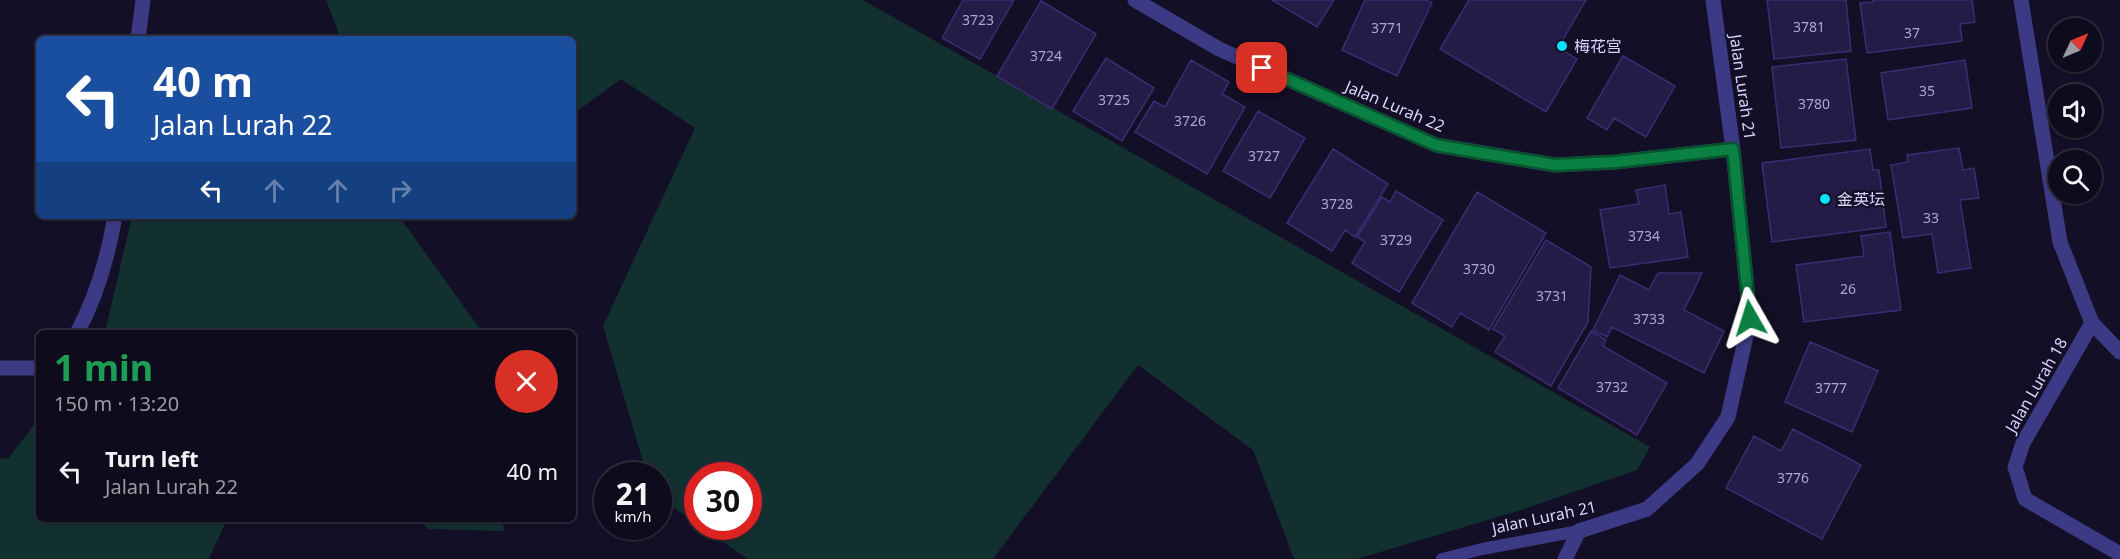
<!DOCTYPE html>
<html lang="en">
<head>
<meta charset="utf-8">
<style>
	body { margin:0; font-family:"Noto Sans","Noto Sans SC",sans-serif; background:#171425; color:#f1f3f6; height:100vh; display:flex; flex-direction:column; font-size:22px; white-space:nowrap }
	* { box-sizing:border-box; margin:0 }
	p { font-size:20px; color:#9b9ba3 }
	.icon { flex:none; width:33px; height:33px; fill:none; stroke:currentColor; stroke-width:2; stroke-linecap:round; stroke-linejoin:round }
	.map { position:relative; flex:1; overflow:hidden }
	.sheet { position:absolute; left:36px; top:330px; width:540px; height:192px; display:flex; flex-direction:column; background:#0e0b1c; border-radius:9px; box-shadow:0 2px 4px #0004,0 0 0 2px #2e2b3b }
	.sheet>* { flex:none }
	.banner { position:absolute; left:36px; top:36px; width:540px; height:183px; border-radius:9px; box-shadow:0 2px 4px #0004,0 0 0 2px #2e2b3b; background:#1a4fa0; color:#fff; overflow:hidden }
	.needle { width:39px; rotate:46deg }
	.tools { position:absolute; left:2048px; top:18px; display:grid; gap:12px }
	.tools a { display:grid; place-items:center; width:54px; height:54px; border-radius:50%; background:#0e0b1c; box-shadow:0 2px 4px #0004,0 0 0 2px #2e2b3b; font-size:30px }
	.speed { position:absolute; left:594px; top:462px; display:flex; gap:12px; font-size:30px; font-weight:700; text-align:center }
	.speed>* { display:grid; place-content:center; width:78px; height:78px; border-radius:50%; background:#0e0b1c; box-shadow:0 2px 4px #0004,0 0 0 2px #2e2b3b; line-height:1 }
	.speed small { font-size:15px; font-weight:400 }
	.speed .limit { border:9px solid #d22; background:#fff; color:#111 }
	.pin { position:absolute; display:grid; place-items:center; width:51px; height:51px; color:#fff; margin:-26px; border-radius:12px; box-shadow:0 3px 9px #0006 }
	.me { position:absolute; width:66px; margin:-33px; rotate:354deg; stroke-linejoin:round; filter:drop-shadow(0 0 4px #0008) }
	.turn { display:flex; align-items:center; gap:21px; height:126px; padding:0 18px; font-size:27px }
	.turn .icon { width:78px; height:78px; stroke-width:2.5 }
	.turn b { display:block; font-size:42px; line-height:51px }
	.lanes { display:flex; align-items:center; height:57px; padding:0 18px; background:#0003; justify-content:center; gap:30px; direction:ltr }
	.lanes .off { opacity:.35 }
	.round { display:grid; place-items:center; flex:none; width:63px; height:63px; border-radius:32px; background:#171425 }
	.headline { display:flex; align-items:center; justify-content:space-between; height:102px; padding:0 18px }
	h1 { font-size:36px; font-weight:700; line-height:45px; color:#1e9e55 }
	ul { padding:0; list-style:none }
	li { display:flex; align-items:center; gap:18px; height:78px; padding:0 18px }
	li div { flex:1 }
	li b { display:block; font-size:22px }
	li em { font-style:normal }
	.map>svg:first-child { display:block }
	.green { fill:#12302f }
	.building { fill:#241b47; stroke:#3b2d73; stroke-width:1.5 }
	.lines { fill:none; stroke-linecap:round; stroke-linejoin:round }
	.service { stroke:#3d3a85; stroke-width:12 }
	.minor { stroke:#3d3a85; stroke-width:15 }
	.route-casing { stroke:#07532c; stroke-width:15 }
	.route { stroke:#0b8043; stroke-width:10 }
	.poi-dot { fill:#00e5ff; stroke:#130f26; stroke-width:2 }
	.labels { text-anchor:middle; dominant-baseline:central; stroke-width:4.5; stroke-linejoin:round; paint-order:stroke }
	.number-label { font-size:14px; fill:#aca6d1 }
	.poi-label { font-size:16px; fill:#d9d4ff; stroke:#130f26; text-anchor:start }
	.street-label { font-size:16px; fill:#d9d4ff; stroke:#130f26 }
</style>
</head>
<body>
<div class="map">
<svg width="2120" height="559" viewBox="0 0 2120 559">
	<rect width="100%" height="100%" fill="#130f26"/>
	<!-- green -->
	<path class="green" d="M 326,0 L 863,0 L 1650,447 L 1637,470 L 1521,510 L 1357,559 L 1294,559 L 1253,450 L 1138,365 L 993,559 L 748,559 L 701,527 L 748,526 L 748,476 L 698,476 L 697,524 L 659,497 L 658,476 L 647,475 L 603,326 L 695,128 L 621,79 L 573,114 L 573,39 L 341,39 Z
		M 132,216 L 399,216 L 483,333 L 103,333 L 106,328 Z
		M 39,418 L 39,519 L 227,519 L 209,559 L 0,559 L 0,458 L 8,459 Z
		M 416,519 L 501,519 L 505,531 L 429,529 Z"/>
	<!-- building -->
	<path class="building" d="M 963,0 L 1014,0 L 980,59 L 942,38 Z
		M 1272,0 L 1334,0 L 1317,27 Z
		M 1365,0 L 1425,0 L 1432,3 L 1397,76 L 1342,50 Z
		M 1469,0 L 1586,0 L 1558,48 L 1577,59 L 1546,112 L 1440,49 Z
		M 1767,0 L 1846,0 L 1851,51 L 1774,59 Z
		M 1873,0 L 1972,0 L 1975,22 L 1960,24 L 1962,41 L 1867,53 L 1860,3 L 1873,2 Z
		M 1041,1 L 1096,34 L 1052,109 L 997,76 Z
		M 1623,56 L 1675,86 L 1646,137 L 1614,118 L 1607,130 L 1587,118 Z
		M 1106,58 L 1154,88 L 1122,141 L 1073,111 Z
		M 1846,59 L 1856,140 L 1781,148 L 1772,67 Z
		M 1191,60 L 1229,82 L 1222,94 L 1245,107 L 1207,174 L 1135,132 L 1154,101 L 1165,107 Z
		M 1965,60 L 1972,108 L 1888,120 L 1881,73 Z
		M 1258,111 L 1305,138 L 1270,198 L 1223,171 Z
		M 1959,148 L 1963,170 L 1974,168 L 1979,198 L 1960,200 L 1971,268 L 1938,273 L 1932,234 L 1903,238 L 1891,165 L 1908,162 L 1907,155 Z
		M 1333,149 L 1388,184 L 1355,237 L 1345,230 L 1332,251 L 1287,223 Z
		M 1870,149 L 1873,170 L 1879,170 L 1886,227 L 1772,242 L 1762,163 Z
		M 1665,185 L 1669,214 L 1681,212 L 1688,257 L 1610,268 L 1600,210 L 1639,204 L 1636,190 Z
		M 1396,191 L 1443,220 L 1399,292 L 1352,263 L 1365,242 L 1357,237 L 1382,197 L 1390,202 Z
		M 1477,192 L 1546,233 L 1489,330 L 1460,313 L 1452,327 L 1412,303 Z
		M 1890,232 L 1901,310 L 1804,322 L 1796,265 L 1864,256 L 1861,236 Z
		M 1546,240 L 1591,267 L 1588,322 L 1551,386 L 1495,352 L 1505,336 L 1493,329 Z
		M 1658,273 L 1702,273 L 1684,310 L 1724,331 L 1704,373 L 1612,327 L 1607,337 L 1593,330 L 1620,275 L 1649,290 Z
		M 1591,331 L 1606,340 L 1603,346 L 1667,383 L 1637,435 L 1558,388 Z
		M 1810,342 L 1878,371 L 1852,432 L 1785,402 Z
		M 1793,429 L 1861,465 L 1822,539 L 1726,488 L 1754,436 L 1781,451 Z"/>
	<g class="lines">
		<!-- service -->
		<path class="service" d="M 1442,559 L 1482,549 L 1579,531"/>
		<!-- minor -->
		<path class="minor" d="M 1135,0 L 1219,49 L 1436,145 L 1555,165 L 1615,162 L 1733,149
			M 2021,0 L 2060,242 L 2092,323 L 2120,352
			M 138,39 L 143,0
			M 2092,323 L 2023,443 L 2015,467 L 2025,499 L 2120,554
			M 77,333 C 97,296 108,257 115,216
			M 0,368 L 39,368
			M 1565,559 L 1579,531 L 1647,509 L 1697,464 L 1728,417 L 1750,318 L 1733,149 L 1713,0"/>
	</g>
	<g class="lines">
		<defs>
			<path id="route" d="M 1262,68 L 1436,145 L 1476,152 L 1555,165 L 1615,162 L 1733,149 L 1750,318"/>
		</defs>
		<!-- route casing -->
		<use href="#route" class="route-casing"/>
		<!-- route -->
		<use href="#route" class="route"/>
	</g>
	<!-- markers -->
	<g class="poi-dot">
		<circle cx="1562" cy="46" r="6"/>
		<circle cx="1825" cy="199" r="6"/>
	</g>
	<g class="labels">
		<!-- number labels -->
		<g class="number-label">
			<text x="978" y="19">3723</text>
			<text x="1809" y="26">3781</text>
			<text x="1387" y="27">3771</text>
			<text x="1912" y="32">37</text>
			<text x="1046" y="55">3724</text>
			<text x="1927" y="90">35</text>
			<text x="1114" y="99">3725</text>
			<text x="1814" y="103">3780</text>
			<text x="1190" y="120">3726</text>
			<text x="1264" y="155">3727</text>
			<text x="1337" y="203">3728</text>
			<text x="1931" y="217">33</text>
			<text x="1644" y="235">3734</text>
			<text x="1396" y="239">3729</text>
			<text x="1479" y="268">3730</text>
			<text x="1848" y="288">26</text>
			<text x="1552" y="295">3731</text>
			<text x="1649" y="318">3733</text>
			<text x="1612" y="386">3732</text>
			<text x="1831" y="387">3777</text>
			<text x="1793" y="477">3776</text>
		</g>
		<!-- poi labels -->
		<g class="poi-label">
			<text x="1574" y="46">梅花宫</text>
			<text x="1837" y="199">金英坛</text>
		</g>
		<!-- street labels -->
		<g class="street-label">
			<text transform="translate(1743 87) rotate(82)">Jalan Lurah 21</text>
			<text transform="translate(1395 106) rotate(23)">Jalan Lurah 22</text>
			<text transform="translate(2036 385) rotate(-60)">Jalan Lurah 18</text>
			<text transform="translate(1544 517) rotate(-12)">Jalan Lurah 21</text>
		</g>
	</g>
</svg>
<div class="tools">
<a><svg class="needle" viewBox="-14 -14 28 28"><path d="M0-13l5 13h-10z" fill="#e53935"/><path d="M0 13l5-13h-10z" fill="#9b9ba3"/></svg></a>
<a><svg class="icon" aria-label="sound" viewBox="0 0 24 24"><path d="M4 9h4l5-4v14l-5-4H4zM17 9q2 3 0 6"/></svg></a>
<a><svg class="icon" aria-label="search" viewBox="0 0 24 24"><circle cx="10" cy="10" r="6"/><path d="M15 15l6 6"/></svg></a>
</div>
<div class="speed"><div>21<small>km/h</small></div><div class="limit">30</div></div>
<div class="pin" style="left:1262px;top:68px;background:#d93025"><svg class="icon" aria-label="arrive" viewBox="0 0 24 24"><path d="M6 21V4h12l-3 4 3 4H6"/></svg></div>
<svg class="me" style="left:1750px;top:318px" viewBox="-20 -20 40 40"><path d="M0-17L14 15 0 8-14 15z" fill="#0b8043" stroke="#fff" stroke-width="4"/></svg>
<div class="banner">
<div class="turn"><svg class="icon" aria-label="left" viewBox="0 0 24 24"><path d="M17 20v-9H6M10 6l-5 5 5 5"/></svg><div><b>40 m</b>Jalan Lurah 22</div></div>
<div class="lanes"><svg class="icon" aria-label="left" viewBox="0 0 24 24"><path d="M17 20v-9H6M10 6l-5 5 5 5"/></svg><svg class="icon off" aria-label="ahead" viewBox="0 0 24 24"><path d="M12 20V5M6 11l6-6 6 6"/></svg><svg class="icon off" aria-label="ahead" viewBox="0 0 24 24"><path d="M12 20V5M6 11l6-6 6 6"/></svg><svg class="icon off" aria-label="right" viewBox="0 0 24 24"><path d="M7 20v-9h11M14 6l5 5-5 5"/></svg></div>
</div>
<section class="sheet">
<div class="headline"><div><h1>1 min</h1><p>150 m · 13:20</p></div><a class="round" style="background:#d93025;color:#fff"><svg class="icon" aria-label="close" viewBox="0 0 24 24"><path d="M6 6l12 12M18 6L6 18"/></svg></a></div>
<ul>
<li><svg class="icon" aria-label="left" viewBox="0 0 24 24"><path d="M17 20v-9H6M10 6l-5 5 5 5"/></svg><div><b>Turn left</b><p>Jalan Lurah 22</p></div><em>40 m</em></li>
</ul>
</section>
</div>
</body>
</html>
